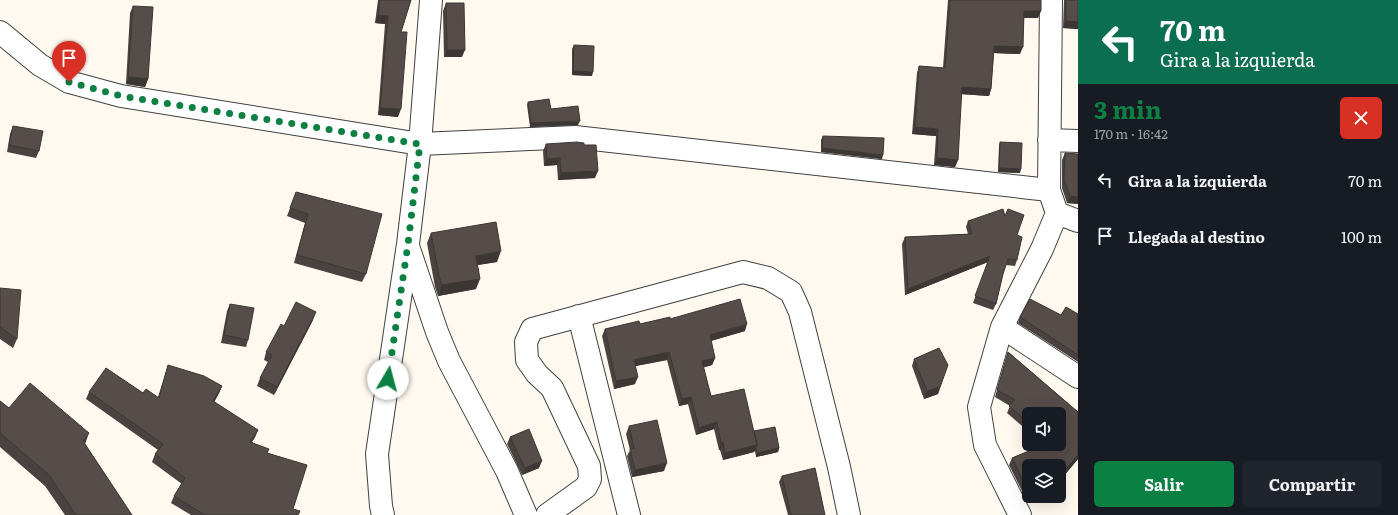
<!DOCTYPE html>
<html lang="es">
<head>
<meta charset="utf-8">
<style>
	body { margin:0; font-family:Literata,serif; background:#20242c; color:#f1f3f6; height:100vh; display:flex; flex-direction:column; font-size:15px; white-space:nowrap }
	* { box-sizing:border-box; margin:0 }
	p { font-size:13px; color:#9ea1a6 }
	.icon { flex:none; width:22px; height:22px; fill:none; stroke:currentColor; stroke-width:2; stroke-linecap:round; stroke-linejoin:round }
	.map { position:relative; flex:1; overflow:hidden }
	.drawer { display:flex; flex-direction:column; background:#171b24; width:320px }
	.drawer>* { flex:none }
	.banner { background:#0b6e4f; color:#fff; overflow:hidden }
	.fabs { position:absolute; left:1022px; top:407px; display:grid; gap:8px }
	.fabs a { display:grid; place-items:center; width:44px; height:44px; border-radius:6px; background:#171b24; box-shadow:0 4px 16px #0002; font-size:20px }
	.pin { position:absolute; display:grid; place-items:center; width:34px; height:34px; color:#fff; margin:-41px -17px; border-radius:50% 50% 50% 0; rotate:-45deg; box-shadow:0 0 4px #0007 }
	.pin .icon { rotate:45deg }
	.me { position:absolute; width:44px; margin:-22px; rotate:8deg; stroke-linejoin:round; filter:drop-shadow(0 0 3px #0008) }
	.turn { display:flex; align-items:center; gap:14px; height:84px; padding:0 16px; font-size:18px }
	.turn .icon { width:52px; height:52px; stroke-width:2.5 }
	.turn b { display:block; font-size:28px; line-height:34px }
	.round { display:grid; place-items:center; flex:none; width:42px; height:42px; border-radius:6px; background:#20242c }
	.summary { display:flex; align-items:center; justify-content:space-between; height:68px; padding:0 16px }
	h1 { font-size:24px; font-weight:700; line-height:30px; color:#0b8043 }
	.primary-button { display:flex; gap:8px; margin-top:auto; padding:8px 16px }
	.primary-button a { flex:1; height:46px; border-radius:6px; background:#0b8043; color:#fff; font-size:16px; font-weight:700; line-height:46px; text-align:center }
	.primary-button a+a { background:#20242c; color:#f1f3f6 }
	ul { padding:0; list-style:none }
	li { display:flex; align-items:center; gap:12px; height:56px; padding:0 16px }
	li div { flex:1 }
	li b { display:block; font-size:15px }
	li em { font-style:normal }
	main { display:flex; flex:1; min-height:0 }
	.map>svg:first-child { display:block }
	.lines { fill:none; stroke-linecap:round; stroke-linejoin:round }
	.minor-casing { stroke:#414141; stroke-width:24 }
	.minor { stroke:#fff; stroke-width:22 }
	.wall { fill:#4a4240 }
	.shaded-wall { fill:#3c3634 }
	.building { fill:#564d4a; stroke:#3c3634 }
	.route { stroke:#0b8043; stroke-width:7; stroke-dasharray:0 12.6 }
</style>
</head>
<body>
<main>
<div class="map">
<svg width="1078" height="515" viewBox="0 0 1078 515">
	<rect width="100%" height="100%" fill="#fff9ef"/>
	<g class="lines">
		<defs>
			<path id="minor" d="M 0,32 L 40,65 L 69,82 L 121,96 L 420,144 L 575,137 L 1049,190
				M 1049,140 L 1078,141
				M 1057,213 L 1078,221
				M 409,249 L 437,332 L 449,361 L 507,471 L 526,515
				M 579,316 L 629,515
				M 1002,327 L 1078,377
				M 383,515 L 381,506 L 377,454 L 408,244 L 420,144 L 431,0
				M 547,515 L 586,487 L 590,479 L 589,466 L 552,388 L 537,374 L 527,360 L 526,342 L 532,329 L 743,272 L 768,278 L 791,292 L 800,312 L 839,467 L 849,515
				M 1020,515 L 985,445 L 979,407 L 1002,327 L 1042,249 L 1057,213 L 1049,190 L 1051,0"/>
		</defs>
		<!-- minor casing -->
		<use href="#minor" class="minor-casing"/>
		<!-- minor -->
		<use href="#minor" class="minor"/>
	</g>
	<!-- wall -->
	<path class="wall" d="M 378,0 L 411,0 L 401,32 L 398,117 L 378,115 L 385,24 L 375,23 Z
		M 948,0 L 1041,0 L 1038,18 L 1024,18 L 1020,54 L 994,53 L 991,89 L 989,96 L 961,94 L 958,160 L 955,167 L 934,165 L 936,136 L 912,134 L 917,73 L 919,66 L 943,68 Z
		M 1064,0 L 1078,0 L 1078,29 L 1063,28 Z
		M 446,3 L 462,57 L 444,57 L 443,11 Z
		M 133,6 L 148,79 L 145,87 L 126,84 L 130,13 Z
		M 574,45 L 592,76 L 572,75 L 572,49 Z
		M 528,102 L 551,109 L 578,125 L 530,127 L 527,105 Z
		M 13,126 L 39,151 L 36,158 L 7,152 L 10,134 Z
		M 823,136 L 882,159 L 821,152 L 821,140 Z
		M 1000,142 L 1020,173 L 998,172 L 999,146 Z
		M 546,144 L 584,145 L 595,178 L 558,180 L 557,165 L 544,166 L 543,151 Z
		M 1065,153 L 1078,204 L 1067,203 L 1062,188 L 1062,160 Z
		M 296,192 L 366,274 L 362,282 L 294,263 L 305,223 L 287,216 Z
		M 1005,216 L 1017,235 L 1017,260 L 1015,266 L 1006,265 L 1003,274 L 996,304 L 993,310 L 973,303 L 988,262 L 905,295 L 902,244 L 905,237 L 968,234 L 966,227 L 968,221 Z
		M 431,233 L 497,262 L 477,265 L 476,289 L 438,296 L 435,287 L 427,243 Z
		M 0,288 L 17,339 L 13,348 L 0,339 Z
		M 230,304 L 248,340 L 246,347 L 221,343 L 227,311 Z
		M 1078,314 L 1078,362 L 1018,323 L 1020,317 Z
		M 670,319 L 745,331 L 711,341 L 715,358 L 712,365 L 703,367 L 711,396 L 754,431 L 779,448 L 778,452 L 756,457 L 755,451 L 754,452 L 723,460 L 720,450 L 719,450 L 714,429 L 696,435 L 688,404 L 679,406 L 667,360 L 635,366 L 635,384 L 614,389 L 602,336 L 605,329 Z
		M 313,320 L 274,395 L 257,386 L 260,378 L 268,362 L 264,360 L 266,352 L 284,326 Z
		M 1008,352 L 1078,412 L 1078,459 L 1064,476 L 1029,466 L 1029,496 L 1027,501 L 1009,465 L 1012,458 L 1044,445 L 1043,444 L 1059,444 L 1029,414 L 1029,432 L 1007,413 L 1010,406 L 995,397 Z
		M 914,359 L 948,365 L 938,394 L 924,399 L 912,366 Z
		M 168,365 L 222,386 L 219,393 L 214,402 L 258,430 L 255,437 L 252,442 L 267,453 L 293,509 L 298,515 L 191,515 L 171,503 L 174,496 L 182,484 L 152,462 L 155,454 L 158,450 L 86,399 L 89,392 L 143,393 L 158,397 Z
		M 0,401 L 9,408 L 85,444 L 132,515 L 65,515 L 45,486 L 0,447 Z
		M 629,426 L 664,471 L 632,477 L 627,456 L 630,450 L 626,434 Z
		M 510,437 L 539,468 L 522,475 L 507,444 Z
		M 782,476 L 825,515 L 788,515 L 779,482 Z"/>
	<!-- shaded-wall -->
	<path class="shaded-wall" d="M 1024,11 L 1041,11 L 1038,18 L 1022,18 Z
		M 378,15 L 388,16 L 385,24 L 375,23 Z
		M 1066,21 L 1078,22 L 1078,29 L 1063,28 Z
		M 994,46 L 1023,47 L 1020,54 L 992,53 Z
		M 447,50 L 465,50 L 462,57 L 444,57 Z
		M 573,71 L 593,72 L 592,76 L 572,75 Z
		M 128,77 L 148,79 L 145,87 L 126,84 Z
		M 962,87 L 991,89 L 989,96 L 959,94 Z
		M 380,108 L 401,109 L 398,117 L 378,115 Z
		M 580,121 L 578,125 L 530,127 L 531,123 Z
		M 915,127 L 938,129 L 936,136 L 912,134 Z
		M 822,148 L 883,155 L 882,159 L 821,152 Z
		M 560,158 L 557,165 L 544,166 L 547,159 Z
		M 937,158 L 958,160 L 955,167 L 934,165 Z
		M 999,168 L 1021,169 L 1020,173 L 998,172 Z
		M 598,171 L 595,178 L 558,180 L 561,173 Z
		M 1070,196 L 1078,197 L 1078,204 L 1067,203 Z
		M 501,251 L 497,262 L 472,266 L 476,256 Z
		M 990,256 L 988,262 L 905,295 L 908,289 Z
		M 480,279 L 476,289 L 438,296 L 442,285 Z
		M 316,312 L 313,320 L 274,395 L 277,387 Z
		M 747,324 L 745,331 L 707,342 L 710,335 Z
		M 669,352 L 667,360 L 631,367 L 634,360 Z
		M 715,358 L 712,365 L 699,369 L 702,361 Z
		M 638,377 L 635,384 L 614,389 L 616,381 Z
		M 222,386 L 219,393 L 211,408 L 213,401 Z
		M 940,387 L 938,394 L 924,399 L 927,391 Z
		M 691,397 L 688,404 L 679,406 L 682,399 Z
		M 717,422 L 714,429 L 696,435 L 699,428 Z
		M 258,430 L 255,437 L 247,449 L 250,442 Z
		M 89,433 L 85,444 L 83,441 Z
		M 723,442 L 720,450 L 719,450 L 721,443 Z
		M 757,445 L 754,452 L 723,460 L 725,453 Z
		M 779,448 L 778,452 L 756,457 L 757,453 Z
		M 1078,455 L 1078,459 L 1059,481 L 1059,477 Z
		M 542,461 L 539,468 L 522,475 L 525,468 Z
		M 667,463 L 664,471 L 632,477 L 635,470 Z
		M 1029,496 L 1039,496 L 1027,501 Z"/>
	<!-- building -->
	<path class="building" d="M 380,0 L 411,0 L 401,32 L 407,32 L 401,109 L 380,108 L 388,16 L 378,15 Z
		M 950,0 L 1041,0 L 1041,11 L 1024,11 L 1023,47 L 994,46 L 991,89 L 962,87 L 958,160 L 937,158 L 938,129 L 915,127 L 919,66 L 945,68 Z
		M 1066,0 L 1078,0 L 1078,22 L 1066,21 Z
		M 446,3 L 464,3 L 465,50 L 447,50 Z
		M 133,6 L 153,7 L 148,79 L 128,77 Z
		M 574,45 L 594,46 L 593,72 L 573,71 Z
		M 549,99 L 551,109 L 578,106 L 580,121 L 531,123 L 528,102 Z
		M 13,126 L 43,131 L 39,151 L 9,145 Z
		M 823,136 L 884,138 L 883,155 L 822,148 Z
		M 577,142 L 584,143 L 584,145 L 596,145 L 598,171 L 561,173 L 560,158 L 547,159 L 546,144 Z
		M 1000,142 L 1022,143 L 1021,169 L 999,168 Z
		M 1065,153 L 1078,154 L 1078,197 L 1070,196 L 1064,180 Z
		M 296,192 L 382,214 L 366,274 L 297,255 L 308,214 L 290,208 Z
		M 1003,209 L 1005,216 L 1008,209 L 1024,215 L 1017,235 L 1022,237 L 1017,260 L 1008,259 L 1003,274 L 996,304 L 975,296 L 990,256 L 908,289 L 905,237 L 972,234 L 968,221 Z
		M 496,222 L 501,251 L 476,256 L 480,279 L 442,285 L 439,276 L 431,233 Z
		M 0,288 L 21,290 L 17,339 L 0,327 Z
		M 740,299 L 747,324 L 710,335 L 715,358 L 702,361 L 711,396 L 744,389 L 757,445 L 725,453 L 723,442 L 721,443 L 717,422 L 699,428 L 691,397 L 682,399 L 669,352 L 634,360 L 638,377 L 616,381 L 605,329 L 639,321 L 640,324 L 670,317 L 670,319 Z
		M 1030,299 L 1061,315 L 1066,307 L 1078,314 L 1078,355 L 1020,317 Z
		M 296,302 L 316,312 L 277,387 L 260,378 L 272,355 L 266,352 L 281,324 L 284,326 Z
		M 230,304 L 254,308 L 248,340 L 224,335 Z
		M 939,348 L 948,365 L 940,387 L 927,391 L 914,359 Z
		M 1008,352 L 1078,412 L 1078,455 L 1066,469 L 1059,477 L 1059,466 L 1029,466 L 1029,493 L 1012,458 L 1046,444 L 1059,444 L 1059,414 L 1029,414 L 1029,423 L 1009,406 L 1015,400 L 997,390 Z
		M 168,365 L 204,376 L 222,386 L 213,401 L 258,430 L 250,442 L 269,449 L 267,453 L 307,465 L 293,509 L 300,511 L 298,515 L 205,515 L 174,496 L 185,478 L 155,454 L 163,444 L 89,392 L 106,368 L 143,393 L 146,389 L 159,398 Z
		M 30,383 L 89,433 L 83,441 L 132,515 L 76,515 L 49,475 L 0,433 L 0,401 L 9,408 Z
		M 657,420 L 667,463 L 635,470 L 630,449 L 634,448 L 629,426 Z
		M 775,427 L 779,448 L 757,453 L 756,447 L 757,445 L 754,431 Z
		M 529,429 L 542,461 L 525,468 L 510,437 Z
		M 815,468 L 825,515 L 791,515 L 782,476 Z"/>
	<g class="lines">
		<!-- route -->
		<path class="route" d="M 69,82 L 121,96 L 420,144 L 408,244 L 388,379"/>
	</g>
</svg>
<div class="fabs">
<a><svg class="icon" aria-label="sound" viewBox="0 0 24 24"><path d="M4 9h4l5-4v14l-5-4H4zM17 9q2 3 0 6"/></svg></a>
<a><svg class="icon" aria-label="layers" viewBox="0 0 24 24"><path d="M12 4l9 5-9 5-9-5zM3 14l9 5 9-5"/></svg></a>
</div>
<div class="pin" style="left:69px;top:82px;background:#d93025"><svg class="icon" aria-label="arrive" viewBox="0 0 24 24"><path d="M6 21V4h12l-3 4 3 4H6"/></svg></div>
<svg class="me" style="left:388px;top:379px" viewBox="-20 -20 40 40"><circle r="19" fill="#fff"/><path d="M0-13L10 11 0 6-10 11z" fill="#0b8043"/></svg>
</div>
<section class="drawer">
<div class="banner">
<div class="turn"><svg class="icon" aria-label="left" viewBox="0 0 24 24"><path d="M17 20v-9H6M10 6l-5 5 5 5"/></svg><div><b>70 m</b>Gira a la izquierda</div></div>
</div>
<div class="summary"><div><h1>3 min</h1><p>170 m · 16:42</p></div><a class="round" style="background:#d93025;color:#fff"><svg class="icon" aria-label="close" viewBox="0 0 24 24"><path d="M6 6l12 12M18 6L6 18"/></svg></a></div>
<ul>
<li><svg class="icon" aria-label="left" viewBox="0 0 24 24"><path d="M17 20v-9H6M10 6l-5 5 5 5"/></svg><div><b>Gira a la izquierda</b></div><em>70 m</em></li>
<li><svg class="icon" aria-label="arrive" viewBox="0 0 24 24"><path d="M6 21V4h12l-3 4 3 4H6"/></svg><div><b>Llegada al destino</b></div><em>100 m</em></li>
</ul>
<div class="primary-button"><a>Salir</a><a>Compartir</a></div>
</section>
</main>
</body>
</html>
